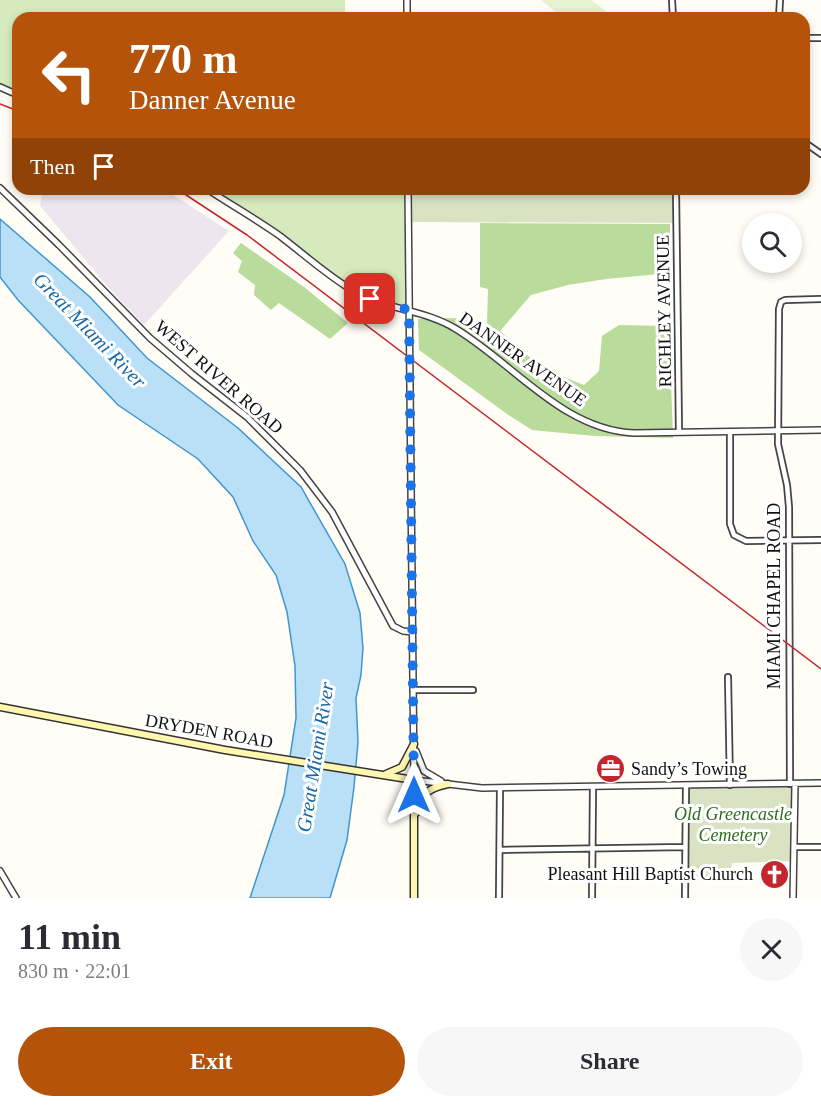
<!DOCTYPE html>
<html lang="en">
<head>
<meta charset="utf-8">
<style>
	body { margin:0; font-family:Georgia,serif; background:#f7f7f7; color:#2b2b33; height:100vh; display:flex; flex-direction:column; font-size:22px; white-space:nowrap }
	* { box-sizing:border-box; margin:0 }
	p { font-size:20px; color:#7c7c81 }
	.icon { flex:none; width:33px; height:33px; fill:none; stroke:currentColor; stroke-width:2; stroke-linecap:round; stroke-linejoin:round }
	.map { position:relative; height:898px; overflow:hidden }
	.sheet { display:flex; flex-direction:column; background:#fff; flex:1 }
	.sheet>* { flex:none }
	.banner { position:absolute; left:12px; top:12px; width:798px; height:183px; border-radius:18px; box-shadow:0 3px 9px #0003; background:#b45309; color:#fff; overflow:hidden }
	.controls { position:absolute; left:742px; top:213px; display:grid; gap:12px }
	.controls a { display:grid; place-items:center; width:60px; height:60px; border-radius:50%; background:#fff; box-shadow:0 3px 9px #0003; font-size:30px }
	.pin { position:absolute; display:grid; place-items:center; width:51px; height:51px; color:#fff; margin:-26px; border-radius:12px; box-shadow:0 3px 9px #0006 }
	.me { position:absolute; width:66px; margin:-33px; rotate:0deg; stroke-linejoin:round; filter:drop-shadow(0 0 4px #0008) }
	.turn { display:flex; align-items:center; gap:21px; height:126px; padding:0 18px; font-size:27px }
	.turn .icon { width:78px; height:78px; stroke-width:2.5 }
	.turn b { display:block; font-size:42px; line-height:51px }
	.then { display:flex; align-items:center; height:57px; padding:0 18px; background:#0003; gap:12px; font-size:22px }
	.round { display:grid; place-items:center; flex:none; width:63px; height:63px; border-radius:32px; background:#f7f7f7 }
	.head { display:flex; align-items:center; justify-content:space-between; height:102px; padding:0 18px }
	h1 { font-size:36px; font-weight:700; line-height:45px }
	.primary-button { display:flex; gap:12px; margin-top:auto; padding:12px 18px }
	.primary-button a { flex:1; height:69px; border-radius:36px; background:#b45309; color:#fff; font-size:24px; font-weight:700; line-height:69px; text-align:center }
	.primary-button a+a { background:#f7f7f7; color:#2b2b33 }
	.map>svg:first-child { display:block }
	.industrial { fill:#eee6ef }
	.green { fill:#d5ebbd }
	.forest { fill:#b9dc9c }
	.cemetery { fill:#d9e3c4 }
	.pitch { fill:#e6f2cf }
	.water { fill:#b9e0f7; stroke:#3f96cf; stroke-width:1.5 }
	.lines { fill:none; stroke-linecap:round; stroke-linejoin:round }
	.minor-casing { stroke:#444; stroke-width:8 }
	.tertiary-casing { stroke:#444; stroke-width:8 }
	.secondary-casing { stroke:#333; stroke-width:9 }
	.minor { stroke:#fff; stroke-width:4.5 }
	.tertiary { stroke:#fff; stroke-width:5 }
	.secondary { stroke:#fff6b0; stroke-width:6 }
	.rail { stroke:#c4262e; stroke-width:1.5 }
	.route { stroke:#1a73e8; stroke-width:10; stroke-dasharray:0 18 }
	.labels { text-anchor:middle; dominant-baseline:central; stroke-width:6; stroke-linejoin:round; paint-order:stroke }
	.street-label { font-size:18px; fill:#111; stroke:#fff }
	.poi-label { font-size:18px; fill:#111; stroke:#fff; text-anchor:start }
	.park-label { font-size:18px; font-style:italic; fill:#2f6b1f; stroke:#fff }
	.water-label { font-size:20px; font-style:italic; fill:#1768a6; stroke:#fff }
</style>
</head>
<body>
<div class="map">
<svg width="821" height="898" viewBox="0 0 821 898">
	<rect width="100%" height="100%" fill="#fffdf5"/>
	<!-- industrial -->
	<path class="industrial" d="M 43,189 L 164,189 L 229,231 L 144,325 L 114,294 L 40,206 Z"/>
	<!-- green -->
	<path class="green" d="M 0,0 L 345,0 L 345,18 L 18,18 L 18,95 L 0,87 Z
		M 207,189 L 408,189 L 409,310 L 354,291 L 277,235 Z"/>
	<!-- forest -->
	<path class="forest" d="M 480,223 L 670,224 L 670,273 L 606,279 L 568,285 L 531,295 L 500,331 L 543,369 L 584,385 L 599,371 L 602,336 L 619,325 L 669,326 L 673,438 L 594,436 L 532,430 L 507,414 L 419,350 L 418,319 L 458,318 L 487,324 L 488,289 L 480,287 Z
		M 241,243 L 304,287 L 348,323 L 330,339 L 279,303 L 271,310 L 254,295 L 255,285 L 238,272 L 242,261 L 233,253 Z"/>
	<!-- cemetery -->
	<path class="cemetery" d="M 408,189 L 676,189 L 676,223 L 408,222 Z
		M 795,784 L 794,861 L 732,863 L 730,878 L 685,878 L 686,786 Z"/>
	<!-- pitch -->
	<path class="pitch" d="M 541,0 L 592,0 L 609,14 L 605,18 L 563,18 Z"/>
	<!-- water -->
	<path class="water" d="M 0,219 L 90,297 L 147,358 L 238,428 L 301,487 L 345,564 L 360,613 L 363,648 L 361,675 L 356,698 L 358,742 L 354,787 L 347,840 L 330,898 L 250,898 L 284,795 L 296,718 L 295,666 L 287,612 L 276,575 L 253,541 L 233,497 L 198,459 L 118,405 L 18,300 L 0,277 Z"/>
	<g class="lines">
		<defs>
			<path id="minor" d="M 672,0 L 673,18
				M 779,18 L 780,0
				M 804,38 L 821,38
				M 804,142 L 821,154
				M 676,189 L 679,432
				M 730,432 L 730,524 L 734,535 L 746,541 L 821,540
				M 728,677 L 730,785
				M 413,690 L 473,690
				M 790,784 L 789,507 L 787,485 L 778,444 L 779,309 L 781,302 L 785,300 L 821,299
				M 794,847 L 821,847
				M 500,850 L 685,847
				M 499,898 L 500,788
				M 592,898 L 593,787
				M 685,898 L 686,786"/>
			<path id="tertiary" d="M 407,0 L 407,18
				M 0,87 L 18,95
				M 0,188 L 59,245 L 150,338 L 192,374 L 247,417 L 300,470 L 332,512 L 393,626 L 403,631 L 413,632
				M 207,189 C 231,205 256,219 280,236 C 305,255 330,278 357,293 C 389,310 425,310 456,329 C 514,364 563,430 634,433 L 821,430
				M 408,189 L 414,780 L 482,788 L 821,783
				M 416,751 L 424,771 L 441,781
				M 0,871 L 16,898
				M 793,898 L 795,784"/>
			<path id="secondary" d="M 0,707 L 225,750 L 414,780 L 414,898
				M 386,774 L 402,767 L 414,744
				M 416,813 C 422,793 428,788 448,784"/>
		</defs>
		<!-- minor casing -->
		<use href="#minor" class="minor-casing"/>
		<!-- tertiary casing -->
		<use href="#tertiary" class="tertiary-casing"/>
		<!-- secondary casing -->
		<use href="#secondary" class="secondary-casing"/>
		<!-- minor -->
		<use href="#minor" class="minor"/>
		<!-- tertiary -->
		<use href="#tertiary" class="tertiary"/>
		<!-- secondary -->
		<use href="#secondary" class="secondary"/>
		<!-- rail -->
		<path class="rail" d="M 0,104 L 18,111
			M 177,189 L 247,235 L 821,669"/>
	</g>
	<g class="lines">
		<!-- route -->
		<path class="route" d="M 370,299 L 409,310 L 414,795"/>
	</g>
	<!-- icons -->
	<defs>
		<symbol id="office-disc" viewBox="-11 -11 22 22"><circle r="9.5" fill="#c4262e" stroke="#fff"/><path d="M-6-3h4V-5.5h4V-3h4V5H-6ZM-1-4.5V-3h2v-1.5ZM-6 0V1H6V0Z" fill="#fff"/></symbol>
		<symbol id="church-disc" viewBox="-11 -11 22 22"><circle r="9.5" fill="#c4262e" stroke="#fff"/><path d="M-1.2-6h2.4v3.5h3.3v2.4h-3.3V6h-2.4V-.1h-3.3v-2.4h3.3Z" fill="#fff"/></symbol>
	</defs>
	<g fill-rule="evenodd">
		<use href="#office-disc" x="594" y="752" width="33" height="33"/>
		<use href="#church-disc" x="758" y="858" width="33" height="33"/>
	</g>
	<g class="labels">
		<!-- street labels -->
		<g class="street-label">
			<text transform="translate(664 311) rotate(-91)">RICHLEY AVENUE</text>
			<text transform="translate(523 359) rotate(35)">DANNER AVENUE</text>
			<text transform="translate(219 377) rotate(41)">WEST RIVER ROAD</text>
			<text transform="translate(774 596) rotate(-90)">MIAMI CHAPEL ROAD</text>
			<text transform="translate(209 731) rotate(10)">DRYDEN ROAD</text>
		</g>
		<!-- poi labels -->
		<g class="poi-label">
			<text x="631" y="769">Sandy’s Towing</text>
			<text x="753" y="874" text-anchor="end">Pleasant Hill Baptist Church</text>
		</g>
		<!-- park labels -->
		<g class="park-label">
			<text x="733" y="814">Old Greencastle<tspan x="733" dy="21">Cemetery</tspan></text>
		</g>
		<!-- water labels -->
		<g class="water-label">
			<text transform="translate(90 330) rotate(46)">Great Miami River</text>
			<text transform="translate(315 757) rotate(-81)">Great Miami River</text>
		</g>
	</g>
</svg>
<div class="controls">
<a><svg class="icon" aria-label="search" viewBox="0 0 24 24"><circle cx="10" cy="10" r="6"/><path d="M15 15l6 6"/></svg></a>
</div>
<div class="pin" style="left:370px;top:299px;background:#d93025"><svg class="icon" aria-label="arrive" viewBox="0 0 24 24"><path d="M6 21V4h12l-3 4 3 4H6"/></svg></div>
<svg class="me" style="left:414px;top:795px" viewBox="-20 -20 40 40"><path d="M0-17L14 15 0 8-14 15z" fill="#1a73e8" stroke="#fff" stroke-width="4"/></svg>
<div class="banner">
<div class="turn"><svg class="icon" aria-label="left" viewBox="0 0 24 24"><path d="M17 20v-9H6M10 6l-5 5 5 5"/></svg><div><b>770 m</b>Danner Avenue</div></div>
<div class="then">Then<svg class="icon" aria-label="arrive" viewBox="0 0 24 24"><path d="M6 21V4h12l-3 4 3 4H6"/></svg></div>
</div>
</div>
<section class="sheet">
<div class="head"><div><h1>11 min</h1><p>830 m · 22:01</p></div><a class="round"><svg class="icon" aria-label="close" viewBox="0 0 24 24"><path d="M6 6l12 12M18 6L6 18"/></svg></a></div>
<div class="primary-button"><a>Exit</a><a>Share</a></div>
</section>
</body>
</html>
